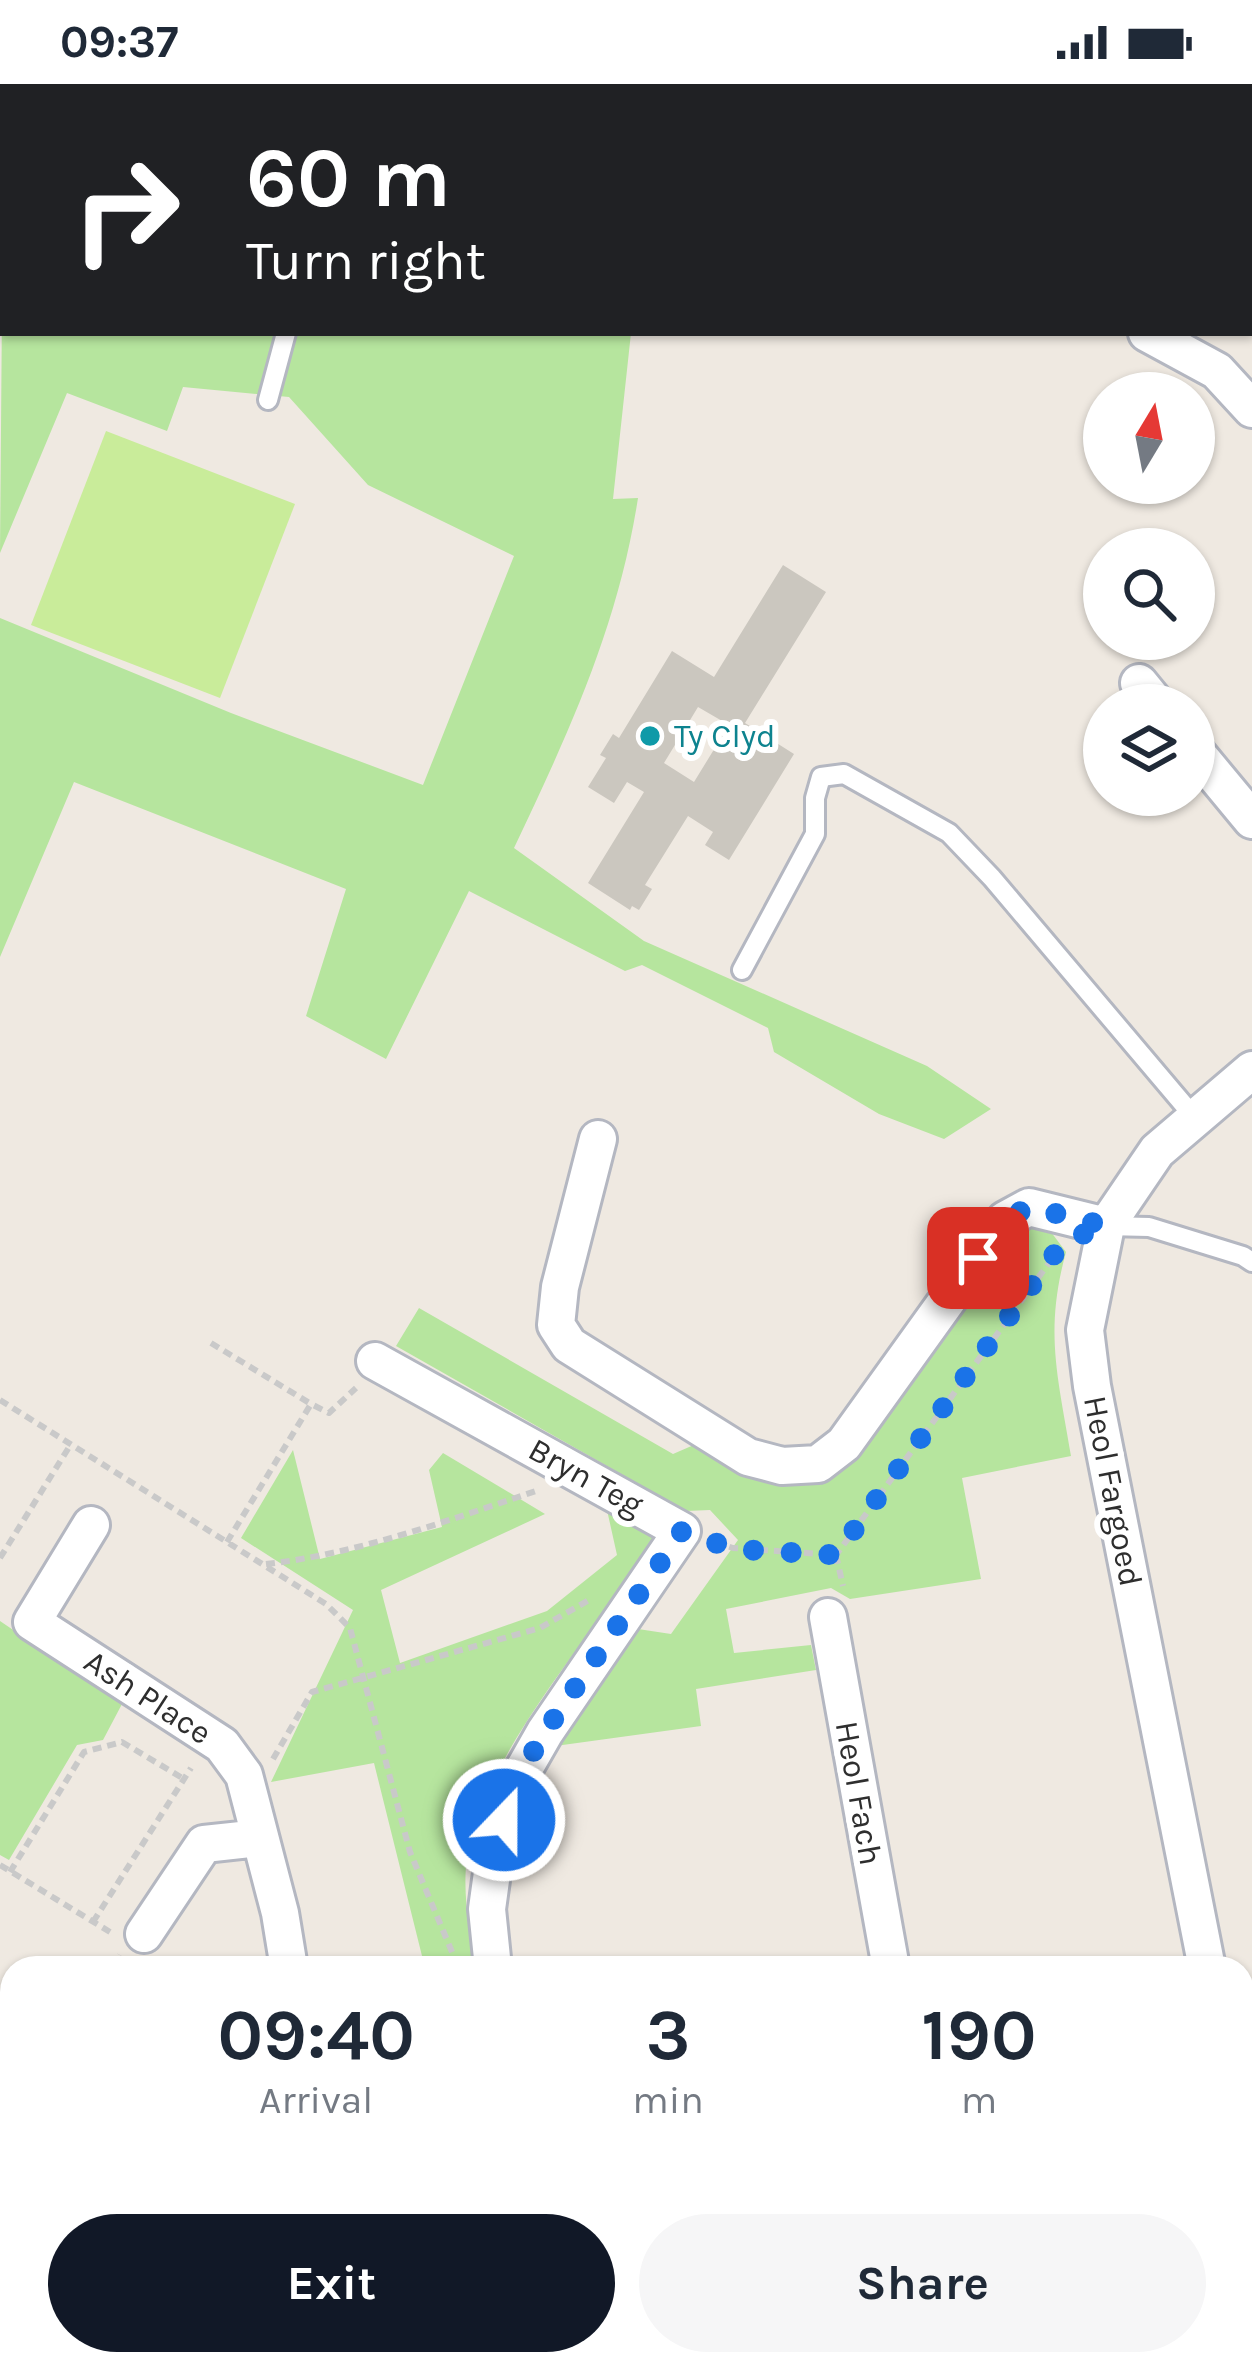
<!DOCTYPE html>
<html lang="en">
<head>
<meta charset="utf-8">
<style>
	body { margin:0; font-family:Karla,sans-serif; background:#f6f6f7; color:#1f2937; height:100vh; display:flex; flex-direction:column; font-size:45px; white-space:nowrap }
	* { box-sizing:border-box; margin:0 }
	p { font-size:39px; color:#747a83 }
	.icon { flex:none; width:66px; height:66px; fill:none; stroke:currentColor; stroke-width:2; stroke-linecap:round; stroke-linejoin:round }
	.map { position:relative; flex:1; overflow:hidden }
	.sheet { position:absolute; left:0px; top:1872px; width:1254px; height:420px; display:flex; flex-direction:column; background:#fff; border-radius:36px 36px 0 0; box-shadow:0 3px 9px #0004 }
	.sheet>* { flex:none }
	.hud { position:absolute; left:0px; top:0px; width:1254px; height:252px; box-shadow:0 3px 9px #0004; background:#202124; color:#fff; overflow:hidden }
	.needle { width:78px; rotate:10deg }
	.tools { position:absolute; left:1083px; top:288px; display:grid; gap:24px }
	.tools a { display:grid; place-items:center; width:132px; height:132px; border-radius:50%; background:#fff; box-shadow:0 3px 9px #0004; font-size:60px }
	.pin { position:absolute; display:grid; place-items:center; width:102px; height:102px; color:#fff; margin:-51px; border-radius:24px; box-shadow:0 6px 18px #0006 }
	.me { position:absolute; width:132px; margin:-66px; rotate:22deg; stroke-linejoin:round; filter:drop-shadow(0 0 9px #0008) }
	.turn { display:flex; align-items:center; gap:42px; height:252px; padding:0 48px; font-size:54px }
	.turn .icon { width:156px; height:156px; stroke-width:2.5 }
	.turn b { display:block; font-size:84px; line-height:102px }
	.eta { display:flex; justify-content:space-evenly; align-items:center; height:204px; text-align:center }
	.eta b { font-size:72px; font-weight:700; line-height:84px }
	.action { display:flex; gap:24px; margin-top:auto; padding:24px 48px }
	.action a { flex:1; height:138px; border-radius:72px; background:#111827; color:#fff; font-size:48px; font-weight:700; line-height:138px; text-align:center }
	.action a+a { background:#f6f6f7; color:#1f2937 }
	.status { display:flex; justify-content:space-between; align-items:center; height:84px; padding:0 60px; background:#fff; direction:ltr }
	.status svg { height:33px; fill:currentColor }
	.map>svg:first-child { display:block }
	.green { fill:#b6e59e }
	.pitch { fill:#c9ec9a }
	.building { fill:#cbc7bf; fill-rule:evenodd }
	.lines { fill:none; stroke-linecap:round; stroke-linejoin:round }
	.lane-casing { stroke:#b4b7c1; stroke-width:24 }
	.street-casing { stroke:#b4b7c1; stroke-width:42 }
	.secondary-casing { stroke:#b4b7c1; stroke-width:57 }
	.path { stroke:#c9c9c9; stroke-width:6; stroke-dasharray:9 6; stroke-linecap:butt }
	.lane { stroke:#fff; stroke-width:18 }
	.street { stroke:#fff; stroke-width:36 }
	.secondary { stroke:#fff; stroke-width:51 }
	.route { stroke:#1a73e8; stroke-width:21; stroke-dasharray:0 37.8 }
	.culture-dot { fill:#0f9aa8; stroke:#fff; stroke-width:4.5 }
	.labels { text-anchor:middle; dominant-baseline:central; stroke-width:12; stroke-linejoin:round; paint-order:stroke }
	.culture-label { font-size:33px; fill:#0d838f; stroke:#fff; text-anchor:start }
	.street-label { font-size:33px; fill:#2e2e2e; stroke:#fff }
</style>
</head>
<body>
<div class="status"><b>09:37</b><svg viewBox="0 0 49 12"><path d="M0 12V9h3v3zM5 12V6h3v6zM10 12V3h3v9zM15 12V0h3v12zM26 1h20v11H26zM47 4h2v5h-2z"/></svg></div>
<div class="map">
<svg width="1252" height="2292" viewBox="0 0 1252 2292">
	<rect width="100%" height="100%" fill="#efe9e1"/>
	<!-- green -->
	<path class="green" d="M 3,99 L 3,249 L 631,249 L 613,415 L 638,414 C 618,543 569,648 514,764 L 644,857 L 927,982 L 991,1025 L 944,1055 L 879,1030 L 774,968 L 768,944 L 642,881 L 625,887 L 469,807 L 386,975 L 306,932 L 346,805 L 74,698 L 0,873 L 0,534 L 231,629 L 423,701 L 514,472 L 368,401 L 289,313 L 183,303 L 167,347 L 67,309 L 0,469 Z
		M 1029,1140 L 1048,1144 L 1066,1168 C 1044,1248 1058,1293 1071,1372 L 962,1394 L 981,1495 L 850,1515 L 831,1504 L 726,1525 L 734,1569 L 811,1561 L 816,1586 L 696,1605 L 701,1642 L 548,1663 L 624,1551 L 638,1545 L 671,1550 L 738,1456 L 710,1426 L 686,1427 L 396,1262 L 419,1224 L 673,1370 L 703,1357 L 752,1390 L 795,1400 L 839,1375 L 1009,1142 Z
		M 293,1366 L 320,1475 L 442,1443 L 429,1386 L 443,1369 L 545,1430 L 381,1506 L 400,1579 L 547,1527 L 617,1471 L 605,1417 L 656,1445 L 654,1461 C 593,1550 484,1669 467,1774 C 462,1809 470,1849 475,1884 L 425,1884 L 374,1679 L 271,1698 L 353,1526 L 241,1454 Z
		M 0,1537 L 122,1620 L 103,1656 L 77,1661 L 9,1776 L 0,1771 Z
		M 0,2017 L 12,2022 L 12,2280 L 372,2280 L 385,2292 L 0,2292 Z
		M 836,2280 L 969,2280 L 958,2292 L 824,2292 Z"/>
	<!-- pitch -->
	<path class="pitch" d="M 106,347 L 295,420 L 220,614 L 31,541 Z"/>
	<!-- building -->
	<path class="building" d="M 783,481 L 826,508 L 745,639 L 794,670 L 729,776 L 705,761 L 713,748 L 688,732 L 645,801 L 652,805 L 639,826 L 632,822 L 630,826 L 588,799 L 644,708 L 627,698 L 614,719 L 588,703 L 606,674 L 600,671 L 613,650 L 619,654 L 672,567 L 714,593 ZM 698,623 L 729,641 L 694,698 L 664,679 Z"/>
	<g class="lines">
		<defs>
			<path id="lane" d="M 803,3 L 804,0
				M 268,316 L 286,249
				M 742,886 L 815,750 L 815,714 L 821,693 L 844,690 L 949,749 L 992,794 L 1195,1034
				M 1106,1142 L 1149,1143 L 1243,1172 L 1252,1178"/>
			<path id="street" d="M 1147,249 L 1217,287 L 1252,325
				M 1139,599 L 1157,621
				M 1194,666 L 1252,736
				M 598,1055 L 560,1203 L 556,1241 L 569,1261 L 748,1373 L 782,1382 L 818,1380 L 844,1360 L 1005,1136 L 1029,1123 L 1106,1142
				M 375,1277 L 682,1447 L 545,1648 L 513,1704 L 495,1767 L 487,1825 L 493,1884
				M 91,1441 L 32,1538 L 222,1661 L 244,1691 L 280,1829 L 289,1884
				M 828,1533 L 891,1884
				M 144,1850 L 204,1760 L 260,1754
				M 1207,1884 L 1092,1302 L 1085,1246 L 1106,1142 L 1157,1067 L 1252,986
				M 1242,2200 L 1252,2179
				M 1200,2280 L 1212,2292
				M 528,2292 L 540,2280
				M 805,2292 L 816,2280
				M 1160,2292 L 1171,2280"/>
			<path id="secondary" d="M 0,1968 L 12,1973
				M 1242,2025 L 1252,2028"/>
		</defs>
		<!-- lane casing -->
		<use href="#lane" class="lane-casing"/>
		<!-- street casing -->
		<use href="#street" class="street-casing"/>
		<!-- secondary casing -->
		<use href="#secondary" class="secondary-casing"/>
		<!-- path -->
		<path class="path" d="M 339,0 L 355,3
			M 525,0 L 526,3
			M 647,3 L 650,0
			M 0,178 L 3,179
			M 211,1259 L 311,1320
			M 0,1316 L 326,1520 L 350,1544 L 410,1768 L 455,1875
			M 227,1458 L 311,1320 L 329,1329 L 356,1304
			M 715,1458 L 733,1464 L 836,1471 L 1057,1168
			M 836,1471 L 843,1502
			M 0,1474 L 71,1360
			M 266,1480 C 357,1470 449,1436 536,1407
			M 273,1675 L 312,1608 L 540,1544 L 589,1516
			M 0,1781 L 110,1848
			M 10,1788 L 84,1668 L 122,1658 L 184,1695
			M 93,1838 L 191,1684
			M 112,1884 L 120,1871
			M 0,2136 L 12,2137
			M 337,2280 L 357,2292
			M 399,2292 L 412,2280"/>
		<!-- lane -->
		<use href="#lane" class="lane"/>
		<!-- street -->
		<use href="#street" class="street"/>
		<!-- secondary -->
		<use href="#secondary" class="secondary"/>
	</g>
	<g class="lines">
		<!-- route -->
		<path class="route" d="M 504,1736 L 512,1704 L 545,1648 L 682,1447 L 733,1465 L 836,1471 L 1064,1157 L 1106,1142 L 1029,1123 L 1005,1136 L 978,1174"/>
	</g>
	<!-- markers -->
	<circle class="culture-dot" cx="650" cy="652" r="12"/>
	<g class="labels">
		<!-- culture labels -->
		<g class="culture-label">
			<text x="674" y="652">Ty Clyd</text>
		</g>
		<!-- street labels -->
		<g class="street-label">
			<text transform="translate(586 1393) rotate(29)">Bryn Teg</text>
			<text transform="translate(1113 1407) rotate(79)">Heol Fargoed</text>
			<text transform="translate(148 1613) rotate(33)">Ash Place</text>
			<text transform="translate(859 1709) rotate(80)">Heol Fach</text>
		</g>
	</g>
</svg>
<div class="tools">
<a><svg class="needle" viewBox="-14 -14 28 28"><path d="M0-13l5 13h-10z" fill="#e53935"/><path d="M0 13l5-13h-10z" fill="#747a83"/></svg></a>
<a><svg class="icon" aria-label="search" viewBox="0 0 24 24"><circle cx="10" cy="10" r="6"/><path d="M15 15l6 6"/></svg></a>
<a><svg class="icon" aria-label="layers" viewBox="0 0 24 24"><path d="M12 4l9 5-9 5-9-5zM3 14l9 5 9-5"/></svg></a>
</div>
<div class="pin" style="left:978px;top:1174px;background:#d93025"><svg class="icon" aria-label="arrive" viewBox="0 0 24 24"><path d="M6 21V4h12l-3 4 3 4H6"/></svg></div>
<svg class="me" style="left:504px;top:1736px" viewBox="-20 -20 40 40"><circle r="17" fill="#1a73e8" stroke="#fff" stroke-width="3"/><path d="M0-11L8 9 0 5-8 9z" fill="#fff"/></svg>
<div class="hud">
<div class="turn"><svg class="icon" aria-label="right" viewBox="0 0 24 24"><path d="M7 20v-9h11M14 6l5 5-5 5"/></svg><div><b>60 m</b>Turn right</div></div>
</div>
<section class="sheet">
<div class="eta">
<div><b>09:40</b><p>Arrival</p></div>
<div><b>3</b><p>min</p></div>
<div><b>190</b><p>m</p></div>
</div>
<div class="action"><a>Exit</a><a>Share</a></div>
</section>
</div>
</body>
</html>
